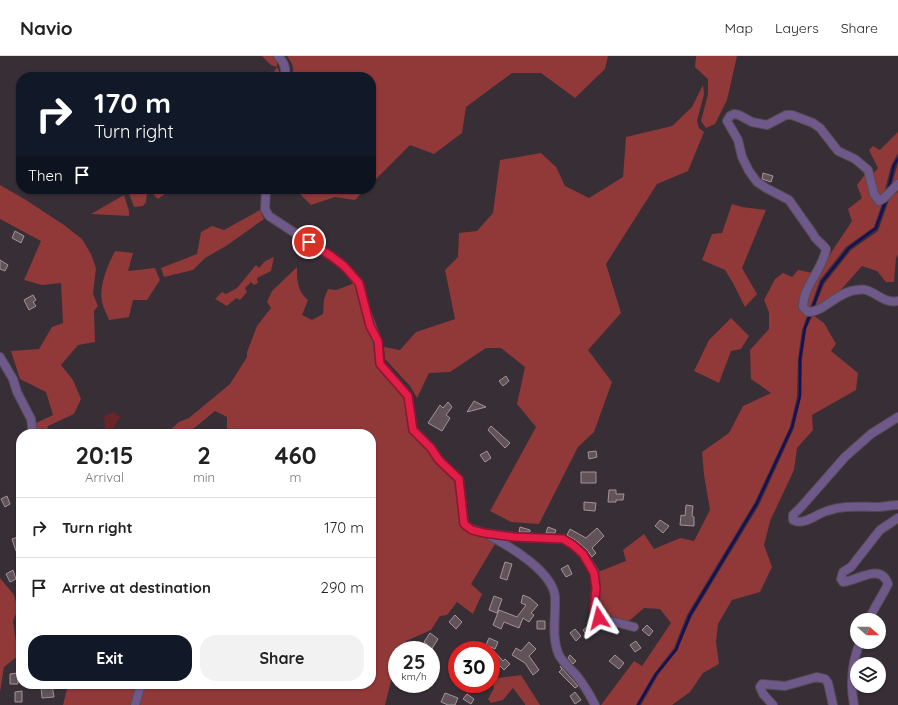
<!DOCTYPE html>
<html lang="en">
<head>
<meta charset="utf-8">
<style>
	body { margin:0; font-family:Quicksand,sans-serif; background:#f2f2f2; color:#222; height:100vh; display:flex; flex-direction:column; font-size:15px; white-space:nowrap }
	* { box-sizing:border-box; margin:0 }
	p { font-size:13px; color:#767676 }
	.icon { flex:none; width:22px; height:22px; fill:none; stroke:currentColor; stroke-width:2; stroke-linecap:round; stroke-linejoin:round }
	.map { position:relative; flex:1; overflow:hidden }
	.side { position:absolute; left:16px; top:373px; width:360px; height:260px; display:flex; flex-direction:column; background:#fff; border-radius:16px; box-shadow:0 1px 3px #0004 }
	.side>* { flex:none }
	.guide { position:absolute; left:16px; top:16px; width:360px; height:122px; border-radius:16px; box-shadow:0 1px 3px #0004; background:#111827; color:#fff; overflow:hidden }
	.needle { width:26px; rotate:111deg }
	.controls { position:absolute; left:850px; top:557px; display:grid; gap:8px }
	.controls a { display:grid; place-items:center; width:36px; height:36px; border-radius:50%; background:#fff; box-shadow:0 1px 3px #0004; font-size:20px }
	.speed { position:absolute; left:388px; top:585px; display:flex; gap:8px; font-size:20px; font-weight:700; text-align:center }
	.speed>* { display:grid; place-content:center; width:52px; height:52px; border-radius:50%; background:#fff; box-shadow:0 1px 3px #0004; line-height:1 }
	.speed small { font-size:10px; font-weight:400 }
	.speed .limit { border:6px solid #d22; background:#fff; color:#111 }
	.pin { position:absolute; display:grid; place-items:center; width:34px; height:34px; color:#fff; margin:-17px; border:2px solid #fff; border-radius:50%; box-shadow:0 1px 4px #0007 }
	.me { position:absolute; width:44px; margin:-22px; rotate:351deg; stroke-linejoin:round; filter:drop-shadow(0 0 3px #0008) }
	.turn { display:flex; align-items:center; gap:14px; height:84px; padding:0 12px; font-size:18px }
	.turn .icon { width:52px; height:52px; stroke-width:2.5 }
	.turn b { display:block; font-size:28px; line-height:34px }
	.then { display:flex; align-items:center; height:38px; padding:0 12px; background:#0003; gap:8px; font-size:15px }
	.eta { display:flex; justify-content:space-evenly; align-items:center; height:68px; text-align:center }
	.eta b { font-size:24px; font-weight:700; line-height:28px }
	.button { display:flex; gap:8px; margin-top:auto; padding:8px 12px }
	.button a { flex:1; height:46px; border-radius:16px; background:#111827; color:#fff; font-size:16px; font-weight:700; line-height:46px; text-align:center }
	.button a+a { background:#f2f2f2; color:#222 }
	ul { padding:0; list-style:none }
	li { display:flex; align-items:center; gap:12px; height:60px; padding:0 12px; border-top:1px solid #e0e0e0 }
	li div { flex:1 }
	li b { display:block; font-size:15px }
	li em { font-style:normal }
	header { display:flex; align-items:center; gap:24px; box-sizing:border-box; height:56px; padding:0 20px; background:#fff; border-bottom:1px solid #e0e0e0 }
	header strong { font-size:19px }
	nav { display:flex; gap:22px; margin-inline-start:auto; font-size:14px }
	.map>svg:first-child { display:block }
	.green { fill:#6a2526 }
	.forest { fill:#913839 }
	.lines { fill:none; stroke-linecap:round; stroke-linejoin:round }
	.stream { stroke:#181057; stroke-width:2.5 }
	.building { fill:#615357; stroke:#a49499 }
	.minor-casing { stroke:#544c53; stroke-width:10 }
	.minor { stroke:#6f598b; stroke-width:8 }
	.route-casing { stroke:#92132f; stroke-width:10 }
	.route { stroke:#e11d48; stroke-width:7 }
</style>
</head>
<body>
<header>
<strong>Navio</strong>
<nav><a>Map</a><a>Layers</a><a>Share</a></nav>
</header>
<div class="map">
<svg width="898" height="649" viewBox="0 0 898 649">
	<rect width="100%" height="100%" fill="#372e36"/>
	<!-- green -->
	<path class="green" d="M 114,356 L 116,359 L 120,360 L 112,376 L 110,378 L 101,378 L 105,372 L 104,360 Z"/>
	<!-- forest -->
	<path class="forest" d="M 262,0 L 273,0 L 277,4 L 277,11 L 281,19 L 280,21 L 271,21 L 277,11 L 271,9 Z
		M 287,0 L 608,0 L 605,13 L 575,42 L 541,17 L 512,17 L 466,51 L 462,77 L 434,98 L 410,89 L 371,128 L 371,21 L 291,21 C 296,13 292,7 287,0 Z
		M 696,0 L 737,0 L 727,44 L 715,68 L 706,72 L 701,65 L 708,38 L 708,23 L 695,11 Z
		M 703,29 L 704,38 L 697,65 L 699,72 L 704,76 L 688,115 L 657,128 L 606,208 L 621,257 L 588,294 L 612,326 L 594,376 L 578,391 L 539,468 L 511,466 L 490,455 L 536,371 L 517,348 L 525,311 L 501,292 L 486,292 L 450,316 L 429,317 L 417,342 L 410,330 L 385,303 L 384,291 L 400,294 L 416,276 L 455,263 L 445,214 L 458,201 L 459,177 L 477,175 L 493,157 L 500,104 L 541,97 L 556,111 L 565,130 L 589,142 L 623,121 L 626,81 L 672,70 L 692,51 Z
		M 898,76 L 898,97 L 891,110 L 884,138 L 878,143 L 872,119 L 878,112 L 869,94 L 873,90 L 880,94 Z
		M 898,107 L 898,125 L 891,131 Z
		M 866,117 L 883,145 L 874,171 L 846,191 L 820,224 L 809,255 L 805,250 C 806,231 840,184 852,165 L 848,153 L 862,142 L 857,129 Z
		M 0,129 L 26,144 L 64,169 L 82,183 L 91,198 L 96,212 L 93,238 L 98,250 L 94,255 L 95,286 L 78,289 L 61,309 L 73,324 L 81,343 L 74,358 L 48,370 L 46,378 L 38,378 L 36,367 L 53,359 L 46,336 L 20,323 L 11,295 L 39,293 L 52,271 L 63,267 L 61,227 L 42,229 L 24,224 L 41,185 L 0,163 Z
		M 132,133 L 172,133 L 158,143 L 149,134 L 147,137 L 146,146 L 143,150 L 134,151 L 128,135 Z
		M 295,133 L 365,133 L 355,144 L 335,141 L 311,149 Z
		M 898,136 L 898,199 L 896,202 L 894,226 L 886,226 L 877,215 L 862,210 L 838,237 L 814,253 L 824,228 L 851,194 L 878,175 L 890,141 Z
		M 124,139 L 129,155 L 129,160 L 91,158 Z
		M 732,148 L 742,151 L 766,154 L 742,212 L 757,238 L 745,251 L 733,227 L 725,214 L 702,204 L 712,178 L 722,177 Z
		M 260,154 L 264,163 L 226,190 L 205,202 L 193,214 L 164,221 L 161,212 L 197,198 L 201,176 L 212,170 L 224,174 Z
		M 115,195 L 133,197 L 128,215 L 155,212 L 160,224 L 147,244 L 133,244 L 129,261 L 109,264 C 107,258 103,252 102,246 C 99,229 107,211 115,195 Z
		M 274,201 L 271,215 L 257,222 L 258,227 L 254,229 L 251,226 L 245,232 L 247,236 L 240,244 L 236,242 L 227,250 L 215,243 L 222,236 L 226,238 L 237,232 L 256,209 L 259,212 L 265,205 Z
		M 297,211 C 297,224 297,235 308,244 L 302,259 L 312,264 L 323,258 L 324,243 L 328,233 L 336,234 L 352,228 L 351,220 L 358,231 L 376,286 L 376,298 L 406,342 L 412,375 L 458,424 L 461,461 L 495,488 L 471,528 L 482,538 L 473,558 L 457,546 L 447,559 L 440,560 L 431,574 L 406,585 L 403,594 L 397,594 L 397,616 L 393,617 L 385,649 L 138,649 L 144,628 L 371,628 L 371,378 L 227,378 L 227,361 L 215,355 L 187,378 L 166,378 L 179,366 L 189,362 L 230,328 L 247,301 L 247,296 L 257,270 L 271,252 L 267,246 L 272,235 Z
		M 798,214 L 813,217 L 805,230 L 807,260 L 802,274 L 798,303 L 797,341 L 790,371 L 755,446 L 687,559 L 674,592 L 654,618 L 636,649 L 601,649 L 634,605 L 642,610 L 671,567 L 660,553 L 644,552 L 629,565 L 600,559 L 598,553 L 600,532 L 598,516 L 626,505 L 623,494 L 644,478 L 654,493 L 680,482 L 694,485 L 710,454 L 704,419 L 702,396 L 729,377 L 743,350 L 771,337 L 751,323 L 750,294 L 769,273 L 769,256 L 764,244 L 775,223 L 783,217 L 792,221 Z
		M 813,259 L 824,267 L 836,288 L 831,295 L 858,317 L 856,334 L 812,359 L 813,374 L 797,392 L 794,414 L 770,465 L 764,489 L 772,511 L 760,536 L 732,544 L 718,568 L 716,586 L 719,608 L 703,617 L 690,636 L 672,649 L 641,649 L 658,619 L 677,594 L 692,560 L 759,449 L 794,372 L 801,341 L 802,304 L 806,273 Z
		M 731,262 L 749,280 L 741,293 L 731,295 L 719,327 L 694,315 L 709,284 Z
		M 0,522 L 14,539 L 18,553 L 13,565 L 18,600 L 4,611 L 0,636 Z
		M 521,619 L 540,649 L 525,649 L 525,648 L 513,632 L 503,644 L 491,647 L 488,643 L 494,632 L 491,623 Z
		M 71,628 L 139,628 L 133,649 L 63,649 L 68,629 Z"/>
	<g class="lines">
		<!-- stream -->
		<path class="stream" d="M 888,135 L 894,109 L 898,103
			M 638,649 L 656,618 L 676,594 L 690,559 L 757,447 L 792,371 L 800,340 L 800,303 L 805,272 L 822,226 L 849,192 L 876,172 L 886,144"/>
	</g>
	<!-- building -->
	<path class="building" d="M 763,117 L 773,120 L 771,126 L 762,123 Z
		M 15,175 L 24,180 L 21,187 L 12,182 Z
		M 0,204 L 8,209 L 5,215 L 0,213 Z
		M 33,239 L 36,244 L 33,246 L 36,250 L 29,254 L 24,244 Z
		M 506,320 L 509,325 L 503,330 L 499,325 Z
		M 474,345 L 486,351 L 467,356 Z
		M 448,346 L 452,351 L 446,359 L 450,362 L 442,375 L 428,367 L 440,349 L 443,352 Z
		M 491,370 L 510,387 L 505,392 L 488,374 Z
		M 487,395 L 491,402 L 485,406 L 480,399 Z
		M 596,395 L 597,401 L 589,403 L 588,396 Z
		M 581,416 L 596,416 L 596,427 L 581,427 Z
		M 609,434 L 616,434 L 616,438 L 624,438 L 623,444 L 616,444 L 616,446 L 608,446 Z
		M 7,440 L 10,448 L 5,451 L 1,443 Z
		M 584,446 L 596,447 L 595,455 L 584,454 Z
		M 686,449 L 693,450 L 692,460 L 694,461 L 694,470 L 680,469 L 681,459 L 685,460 Z
		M 660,464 L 669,470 L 663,477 L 655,470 Z
		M 520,471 L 530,474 L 530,476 L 519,476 Z
		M 548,471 L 556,474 L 555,477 L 546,477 Z
		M 597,472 L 604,480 L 592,492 L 596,497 L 592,501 L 587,494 L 577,485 L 567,479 L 570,473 L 586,482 Z
		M 18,481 L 21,494 L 16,495 L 12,483 Z
		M 505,506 L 512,508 L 507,524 L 500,522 Z
		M 568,509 L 572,518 L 566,521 L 561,513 Z
		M 13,514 L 16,523 L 10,526 L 6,518 Z
		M 523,539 L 530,542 L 538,549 L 531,557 L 534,559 L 529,566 L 523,562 L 519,572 L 504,566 L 501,573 L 493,569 L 499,554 L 517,561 L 526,549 L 521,547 Z
		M 494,540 L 502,543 L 497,557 L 489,554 Z
		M 455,559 L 462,566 L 456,573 L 449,566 Z
		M 537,565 L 545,565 L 545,573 L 537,573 Z
		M 647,569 L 653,575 L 649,580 L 642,574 Z
		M 588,570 L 592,575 L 586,579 L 583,574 Z
		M 575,573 L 581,580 L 576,585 L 570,577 Z
		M 430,577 L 438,583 L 431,594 L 423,594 L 427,588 L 424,586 Z
		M 489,582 L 498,586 L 495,593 L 486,589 Z
		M 636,585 L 641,592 L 635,596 L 630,589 Z
		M 529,586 L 536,593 L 529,600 L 539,614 L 533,619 L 525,607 L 512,599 L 516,592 L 521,595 Z
		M 491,592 L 503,605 L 505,603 L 510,608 L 504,614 L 494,604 L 491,607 Z
		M 570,599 L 576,605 L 573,608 L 568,602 Z
		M 615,599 L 624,607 L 619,613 L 609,605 Z
		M 560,610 L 578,630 L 575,632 L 559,616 L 562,613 Z
		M 17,617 L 18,628 L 10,628 L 10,618 Z
		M 52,629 L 54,641 L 42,642 L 41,630 Z
		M 22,635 L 22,646 L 15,646 L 15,636 Z
		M 575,636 L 581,644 L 575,648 L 570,640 Z
		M 445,637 L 458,642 L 455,649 L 448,649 L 441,646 Z
		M 467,638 L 474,643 L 471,648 L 463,643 Z"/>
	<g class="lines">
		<defs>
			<path id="minor" d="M 278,0 C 284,6 287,13 284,21
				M 898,128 L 884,142 L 879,145 L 874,138 L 868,114 L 855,103 L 838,95 L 820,72 L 813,67 L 792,59 L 786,59 L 767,69 L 752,66 L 739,59 L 734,58 L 730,60 L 727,65 L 738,84 L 742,101 L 749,115 L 757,126 L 766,132 L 789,144 L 813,178 C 816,185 822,187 826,193 C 823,214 803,229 803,251 L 808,256 C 824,256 837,236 856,234 C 859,234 863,233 866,234 C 877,237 885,248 898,245
				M 266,133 L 265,153 L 269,160 L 298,179 L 331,200 L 344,210 L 359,227 L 366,255 L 377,285 L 380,308 L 408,340 L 413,374 L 431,392 L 439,404 L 459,423 L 464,468 L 471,473 L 484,477 L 515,481 L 563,483 L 573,489 L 583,498 L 595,517 L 596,532 L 594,555 L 599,562 L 634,571
				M 0,301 L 13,323 L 17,336 L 31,363 L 33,378
				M 898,361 L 871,378 L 845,401 L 802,450 L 793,459 L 793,464 C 804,470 816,458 827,455 C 843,449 859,451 876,451 C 884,451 891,449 898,449
				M 490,480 C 511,491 553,516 555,541 C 556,560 551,582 559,599 C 563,607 571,613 577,620 C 584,629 590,639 595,649
				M 869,564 C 874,551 882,541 888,528 C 881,506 857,525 843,526 L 841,523 L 843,516 L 851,511 L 880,474 L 898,462
				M 135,649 L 141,628
				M 773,649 L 763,638 L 760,631 L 762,628 L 785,630 L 817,621 L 825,623 L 828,627 L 833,649
				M 854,649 C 850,628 852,606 860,586"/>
		</defs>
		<!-- minor casing -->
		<use href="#minor" class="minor-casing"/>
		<!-- minor -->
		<use href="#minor" class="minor"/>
	</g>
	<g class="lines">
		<defs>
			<path id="route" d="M 309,186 L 331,200 L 344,210 L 359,227 L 370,270 L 378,285 L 380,308 L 408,340 L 413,374 L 431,392 L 439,404 L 459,423 L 464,468 L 472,474 L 484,477 L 514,481 L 563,483 L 573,489 L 583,498 L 594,517 L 596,532 L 594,555 L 599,562"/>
		</defs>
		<!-- route casing -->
		<use href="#route" class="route-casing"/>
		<!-- route -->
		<use href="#route" class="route"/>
	</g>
</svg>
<div class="controls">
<a><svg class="needle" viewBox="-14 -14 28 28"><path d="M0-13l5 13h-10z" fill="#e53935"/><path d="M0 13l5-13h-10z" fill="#767676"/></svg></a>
<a><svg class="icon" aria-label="layers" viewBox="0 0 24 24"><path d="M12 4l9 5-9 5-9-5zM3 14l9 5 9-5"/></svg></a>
</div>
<div class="speed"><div>25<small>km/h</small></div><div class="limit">30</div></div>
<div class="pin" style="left:309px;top:186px;background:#d93025"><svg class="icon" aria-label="arrive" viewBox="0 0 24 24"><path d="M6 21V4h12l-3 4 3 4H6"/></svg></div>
<svg class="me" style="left:599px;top:562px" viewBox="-20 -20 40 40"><path d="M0-17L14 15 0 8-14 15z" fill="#e11d48" stroke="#fff" stroke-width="4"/></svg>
<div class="guide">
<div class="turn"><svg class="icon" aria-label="right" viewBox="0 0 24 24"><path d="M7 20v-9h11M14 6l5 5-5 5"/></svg><div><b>170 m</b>Turn right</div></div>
<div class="then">Then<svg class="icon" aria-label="arrive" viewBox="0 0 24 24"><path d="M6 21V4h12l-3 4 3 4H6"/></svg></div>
</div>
<section class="side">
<div class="eta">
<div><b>20:15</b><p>Arrival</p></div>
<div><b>2</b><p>min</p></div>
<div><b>460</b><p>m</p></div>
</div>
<ul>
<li><svg class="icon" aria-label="right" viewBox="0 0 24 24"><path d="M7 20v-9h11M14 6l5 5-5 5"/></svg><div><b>Turn right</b></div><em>170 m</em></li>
<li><svg class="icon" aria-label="arrive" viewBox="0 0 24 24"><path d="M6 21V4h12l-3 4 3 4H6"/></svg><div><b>Arrive at destination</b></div><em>290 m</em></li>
</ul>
<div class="button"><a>Exit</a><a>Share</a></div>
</section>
</div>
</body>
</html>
